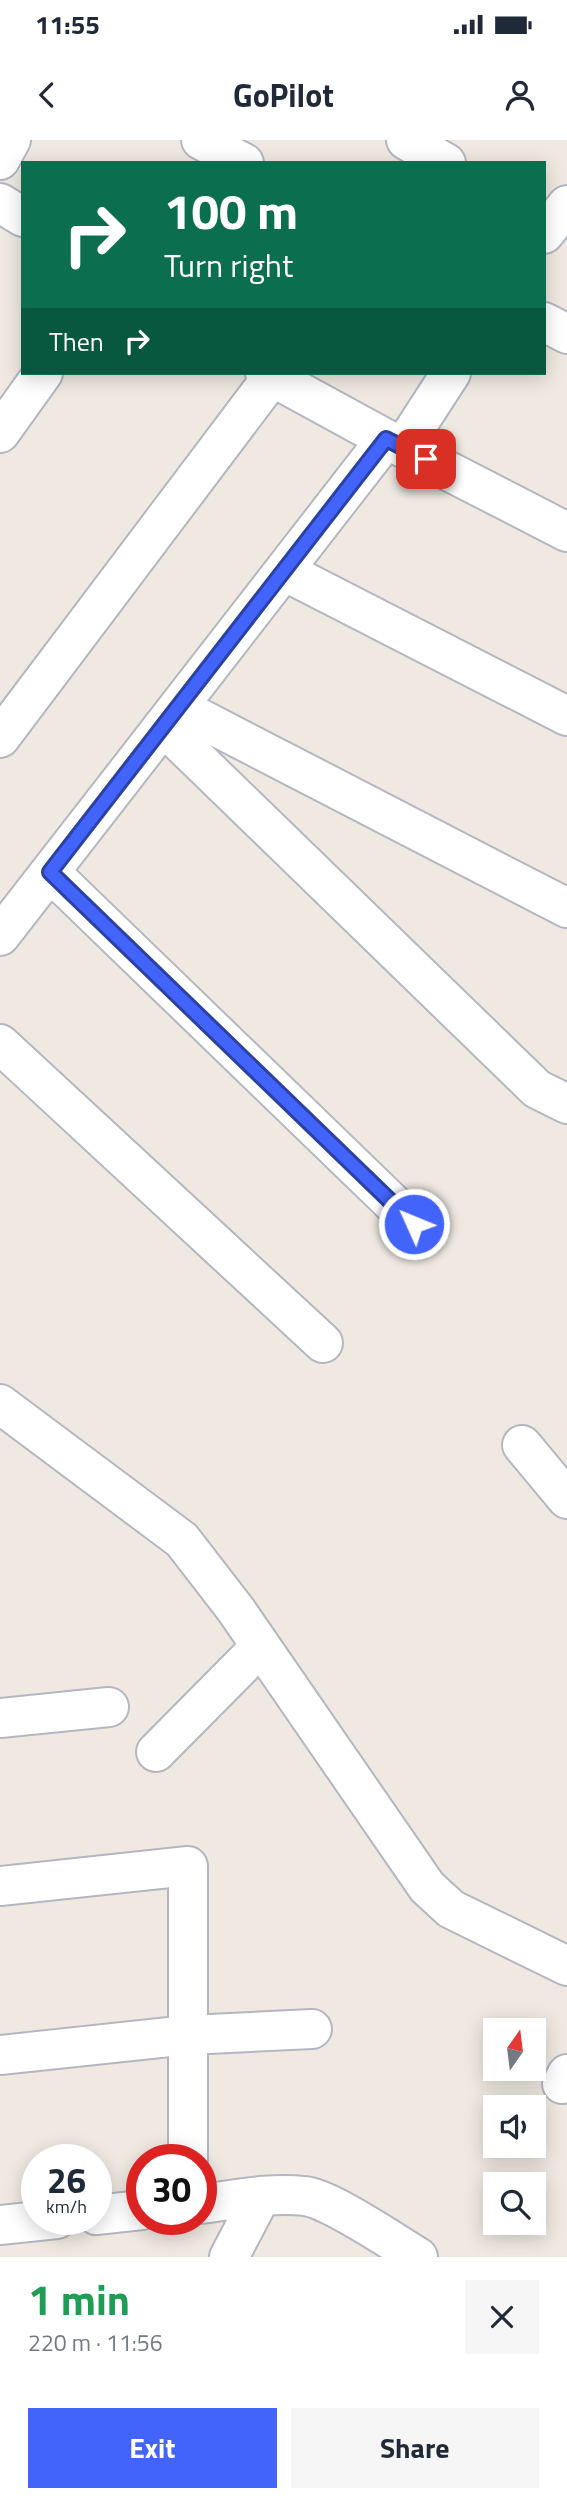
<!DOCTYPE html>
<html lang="en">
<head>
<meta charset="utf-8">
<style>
	body { margin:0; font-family:"Titillium Web",sans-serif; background:#f6f6f7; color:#1f2937; height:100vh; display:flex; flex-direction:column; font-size:26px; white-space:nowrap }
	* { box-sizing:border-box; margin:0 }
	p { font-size:23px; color:#747a83 }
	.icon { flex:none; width:38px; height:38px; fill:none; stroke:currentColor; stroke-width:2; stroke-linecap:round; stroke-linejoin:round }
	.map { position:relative; height:2117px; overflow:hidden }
	.drawer { display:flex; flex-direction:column; background:#fff; flex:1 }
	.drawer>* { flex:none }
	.banner { position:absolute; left:21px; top:21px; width:525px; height:214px; border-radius:0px; box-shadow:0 4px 18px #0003; background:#0b6e4f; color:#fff; overflow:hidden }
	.needle { width:46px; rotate:14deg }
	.fabs { position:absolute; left:483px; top:1878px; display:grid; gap:14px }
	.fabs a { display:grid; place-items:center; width:63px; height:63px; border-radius:0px; background:#fff; box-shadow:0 4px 18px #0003; font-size:35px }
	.speed { position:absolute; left:21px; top:2004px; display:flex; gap:14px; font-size:35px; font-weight:700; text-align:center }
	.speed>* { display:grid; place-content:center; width:91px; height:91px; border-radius:50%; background:#fff; box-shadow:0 4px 18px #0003; line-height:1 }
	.speed small { font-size:18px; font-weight:400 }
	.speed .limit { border:10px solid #d22; background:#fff; color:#111 }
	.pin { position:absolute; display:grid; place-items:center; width:60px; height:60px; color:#fff; margin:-30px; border-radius:14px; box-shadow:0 4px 10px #0006 }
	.me { position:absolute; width:77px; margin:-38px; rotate:314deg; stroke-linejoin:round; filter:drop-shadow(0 0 5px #0008) }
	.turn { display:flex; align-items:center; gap:24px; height:147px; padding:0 28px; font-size:32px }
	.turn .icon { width:91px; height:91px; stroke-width:2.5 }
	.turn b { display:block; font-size:49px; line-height:60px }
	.then { display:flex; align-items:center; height:66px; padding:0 28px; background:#0003; gap:14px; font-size:26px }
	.round { display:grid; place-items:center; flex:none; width:74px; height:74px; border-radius:0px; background:#f6f6f7 }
	.headline { display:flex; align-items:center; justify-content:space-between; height:119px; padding:0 28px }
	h1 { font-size:42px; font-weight:700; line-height:52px; color:#1e9e55 }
	.primary-button { display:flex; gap:14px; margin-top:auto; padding:14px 28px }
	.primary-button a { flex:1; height:80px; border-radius:0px; background:#4264fb; color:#fff; font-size:28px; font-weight:700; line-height:80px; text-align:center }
	.primary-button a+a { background:#f6f6f7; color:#1f2937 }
	.status { display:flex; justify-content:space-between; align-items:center; height:49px; padding:0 35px; background:#fff; direction:ltr }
	.status svg { height:19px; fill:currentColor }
	header { display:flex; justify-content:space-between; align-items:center; height:91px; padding:0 28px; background:#fff; font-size:32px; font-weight:700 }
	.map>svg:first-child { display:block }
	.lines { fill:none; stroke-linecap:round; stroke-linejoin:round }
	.minor-casing { stroke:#b4b7c1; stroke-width:42 }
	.minor { stroke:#fff; stroke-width:38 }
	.route-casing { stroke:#2b41a3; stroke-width:18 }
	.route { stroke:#4264fb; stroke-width:12 }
</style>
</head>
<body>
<div class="status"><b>11:55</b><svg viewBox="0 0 49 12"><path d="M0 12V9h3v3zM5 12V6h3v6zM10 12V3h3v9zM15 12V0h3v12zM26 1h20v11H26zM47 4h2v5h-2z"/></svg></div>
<header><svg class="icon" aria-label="back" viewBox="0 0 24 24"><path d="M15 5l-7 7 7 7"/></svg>GoPilot<svg class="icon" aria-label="person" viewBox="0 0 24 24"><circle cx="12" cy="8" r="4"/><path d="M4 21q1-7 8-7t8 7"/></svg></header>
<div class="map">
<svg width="567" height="2117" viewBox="0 0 567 2117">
	<rect width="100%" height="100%" fill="#efe9e1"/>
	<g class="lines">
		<defs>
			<path id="minor" d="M 201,0 L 244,23
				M 406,0 L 446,23
				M 0,20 L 11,0
				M 0,63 L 23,77
				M 544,94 L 567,65
				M 544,182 L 567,194
				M 265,233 L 386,299 L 567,392
				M 0,293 L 43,233
				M 403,307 L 451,233
				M 284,431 L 567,576
				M 178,567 L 386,299
				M 163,586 L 537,949 L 567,964
				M 0,598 L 272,237
				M 50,732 L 414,1084
				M 0,796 L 178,567 L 567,768
				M 0,904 L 323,1203
				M 0,1264 L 182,1400 L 236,1470 L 427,1747 L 451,1769 L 567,1826
				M 522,1305 L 567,1359
				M 0,1578 L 109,1567
				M 156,1612 L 261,1506
				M 0,1746 L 188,1726 L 188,2020
				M 0,1915 L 188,1895 L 312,1889
				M 562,1944 L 567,1934
				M 201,2064 C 234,2060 270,2052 304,2056 C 329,2058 393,2102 418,2117
				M 96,2075 L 142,2070
				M 0,2085 L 57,2079
				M 229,2117 L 260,2058"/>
		</defs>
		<!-- minor casing -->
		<use href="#minor" class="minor-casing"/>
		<!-- minor -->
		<use href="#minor" class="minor"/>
	</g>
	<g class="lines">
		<defs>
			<path id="route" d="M 414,1084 L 50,732 L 386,299 L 426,319"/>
		</defs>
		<!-- route casing -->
		<use href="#route" class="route-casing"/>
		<!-- route -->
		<use href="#route" class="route"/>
	</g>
</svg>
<div class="fabs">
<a><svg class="needle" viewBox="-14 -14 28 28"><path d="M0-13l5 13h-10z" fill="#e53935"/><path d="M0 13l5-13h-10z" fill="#747a83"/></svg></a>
<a><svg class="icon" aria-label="sound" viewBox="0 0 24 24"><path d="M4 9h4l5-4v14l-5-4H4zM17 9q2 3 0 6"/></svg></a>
<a><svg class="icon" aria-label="search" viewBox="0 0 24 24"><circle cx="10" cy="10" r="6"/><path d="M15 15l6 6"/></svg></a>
</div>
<div class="speed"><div>26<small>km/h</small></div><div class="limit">30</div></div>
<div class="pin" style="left:426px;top:319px;background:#d93025"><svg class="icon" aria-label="arrive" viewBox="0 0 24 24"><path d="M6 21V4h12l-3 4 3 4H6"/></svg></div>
<svg class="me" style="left:414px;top:1084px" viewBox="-20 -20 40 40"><circle r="17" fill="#4264fb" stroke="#fff" stroke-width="3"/><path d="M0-11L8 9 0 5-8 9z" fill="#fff"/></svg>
<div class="banner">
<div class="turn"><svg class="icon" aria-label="right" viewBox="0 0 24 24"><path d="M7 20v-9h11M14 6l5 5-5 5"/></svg><div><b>100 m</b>Turn right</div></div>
<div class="then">Then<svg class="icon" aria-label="right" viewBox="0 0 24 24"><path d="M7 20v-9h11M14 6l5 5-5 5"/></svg></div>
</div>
</div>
<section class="drawer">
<div class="headline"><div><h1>1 min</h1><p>220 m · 11:56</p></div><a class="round"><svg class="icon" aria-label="close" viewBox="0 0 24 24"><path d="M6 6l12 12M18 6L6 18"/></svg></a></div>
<div class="primary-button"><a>Exit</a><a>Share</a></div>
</section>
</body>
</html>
